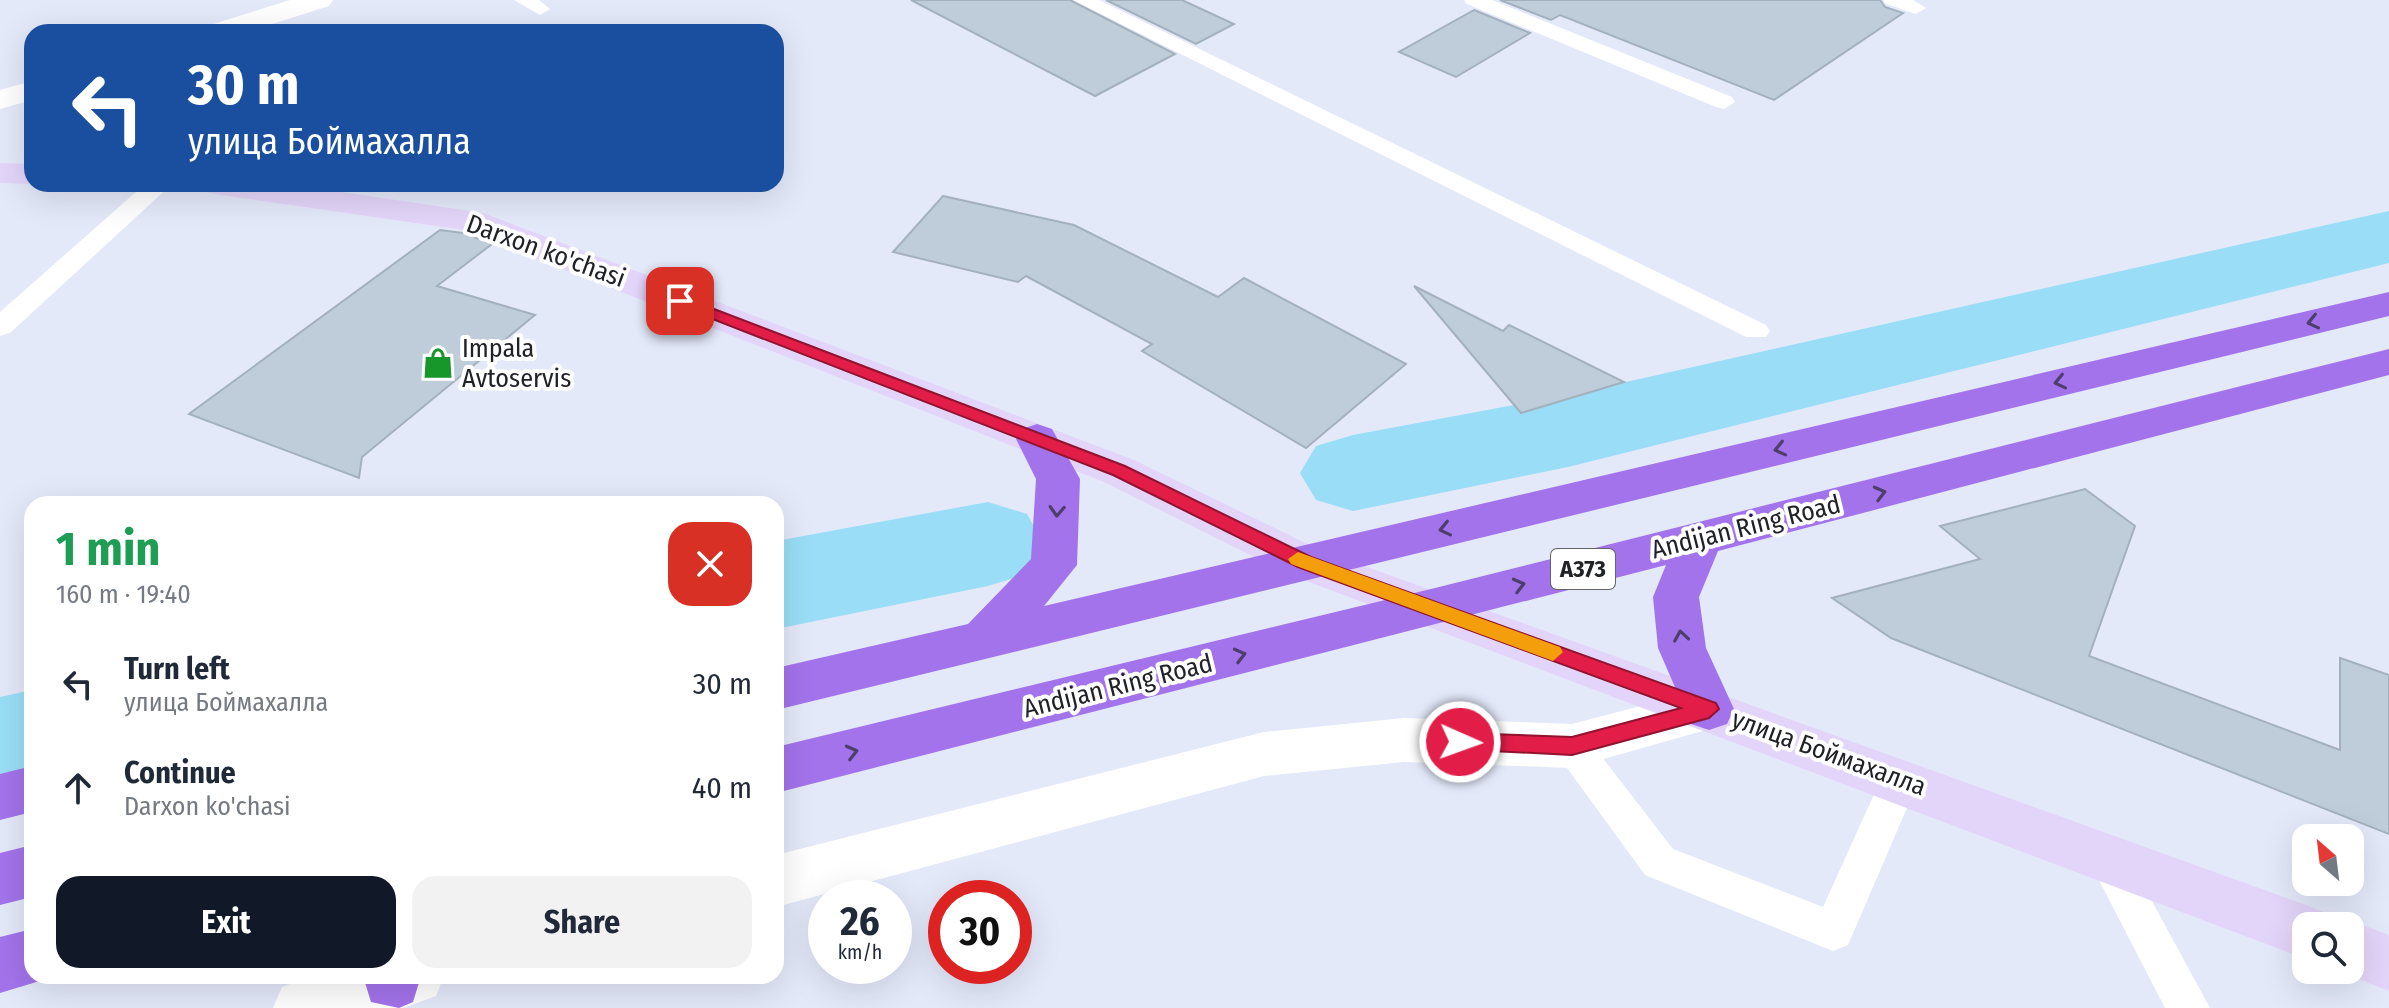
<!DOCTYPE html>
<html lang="en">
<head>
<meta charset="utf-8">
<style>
	body { margin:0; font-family:"Fira Sans Condensed",sans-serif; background:#f2f2f3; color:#1f2937; height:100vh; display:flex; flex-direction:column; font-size:30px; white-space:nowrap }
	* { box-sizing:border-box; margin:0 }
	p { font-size:26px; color:#747a83 }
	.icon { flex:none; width:44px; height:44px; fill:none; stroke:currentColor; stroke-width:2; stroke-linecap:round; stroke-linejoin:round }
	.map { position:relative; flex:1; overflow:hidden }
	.side { position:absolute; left:24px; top:496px; width:760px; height:488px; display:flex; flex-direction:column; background:#fff; border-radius:24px; box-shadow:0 8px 32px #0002 }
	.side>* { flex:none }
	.top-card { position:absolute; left:24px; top:24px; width:760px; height:168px; border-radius:24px; box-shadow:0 8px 32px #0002; background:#1a4fa0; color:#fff; overflow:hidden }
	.needle { width:52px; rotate:332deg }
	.fabs { position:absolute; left:2292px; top:824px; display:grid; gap:16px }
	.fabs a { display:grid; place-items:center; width:72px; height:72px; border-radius:16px; background:#fff; box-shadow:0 8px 32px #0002; font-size:40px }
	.speed { position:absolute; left:808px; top:880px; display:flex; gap:16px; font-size:40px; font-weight:700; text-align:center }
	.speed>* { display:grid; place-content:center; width:104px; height:104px; border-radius:50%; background:#fff; box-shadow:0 8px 32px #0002; line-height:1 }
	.speed small { font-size:20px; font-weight:400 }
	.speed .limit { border:12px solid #d22; background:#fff; color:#111 }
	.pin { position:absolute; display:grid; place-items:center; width:68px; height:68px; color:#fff; margin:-34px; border-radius:16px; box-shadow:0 4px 12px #0006 }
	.me { position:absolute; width:88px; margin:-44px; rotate:92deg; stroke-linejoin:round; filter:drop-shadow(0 0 6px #0008) }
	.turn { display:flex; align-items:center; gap:28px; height:168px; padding:0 32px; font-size:36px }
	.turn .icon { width:104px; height:104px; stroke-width:2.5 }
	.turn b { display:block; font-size:56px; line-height:68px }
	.round { display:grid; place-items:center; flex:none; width:84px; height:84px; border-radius:24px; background:#f2f2f3 }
	.head { display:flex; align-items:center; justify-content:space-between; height:136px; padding:0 32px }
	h1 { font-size:48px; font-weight:700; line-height:60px; color:#1e9e55 }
	.cta { display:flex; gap:16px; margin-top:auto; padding:16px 32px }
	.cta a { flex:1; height:92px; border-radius:24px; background:#111827; color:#fff; font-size:32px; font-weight:700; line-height:92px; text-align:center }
	.cta a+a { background:#f2f2f3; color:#1f2937 }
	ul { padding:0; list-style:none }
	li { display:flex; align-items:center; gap:24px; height:104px; padding:0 32px }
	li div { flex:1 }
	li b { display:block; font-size:30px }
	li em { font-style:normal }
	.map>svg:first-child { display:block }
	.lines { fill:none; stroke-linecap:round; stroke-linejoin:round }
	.river { fill:#99def6; fill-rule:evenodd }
	.building { fill:#bfcddb; stroke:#a3b1be; stroke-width:2 }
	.lane { fill:#fff; fill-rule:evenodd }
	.street { fill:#fff; fill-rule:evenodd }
	.secondary { fill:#e3d5f9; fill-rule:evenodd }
	.highway { fill:#a373eb; fill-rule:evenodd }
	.oneway { stroke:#4e3e6c }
	.route { fill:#e11d48; stroke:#92132f; stroke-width:2 }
	.slow { fill:#f59e0b }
	.labels { text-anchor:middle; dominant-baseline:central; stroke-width:8; stroke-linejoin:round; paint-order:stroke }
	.shield { fill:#fff; stroke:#636468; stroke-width:2 }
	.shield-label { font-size:24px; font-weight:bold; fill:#202228 }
	.street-label { font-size:26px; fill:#202228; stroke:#fff }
	.poi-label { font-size:26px; fill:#202228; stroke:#fff; text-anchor:start }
</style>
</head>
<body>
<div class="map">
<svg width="2389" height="1008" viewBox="0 0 2389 1008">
	<rect width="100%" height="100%" fill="#e4e9fa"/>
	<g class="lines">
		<!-- river -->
		<path class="river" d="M 2389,211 L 2389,263 L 1568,467 L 1353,511 L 1316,500 L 1300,473 L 1316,446 L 1353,435 L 1568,395 Z
			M 988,502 L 1027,514 L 1044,544 L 1027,574 L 988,586 L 776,629 L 776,541 Z
			M 32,690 L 32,798 L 0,805 L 0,697 Z"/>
	</g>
	<!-- building -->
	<path class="building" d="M 911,0 L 1070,0 L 1175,54 L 1095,96 Z
		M 1106,0 L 1182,0 L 1234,24 L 1196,44 Z
		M 1500,0 L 1880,0 L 1885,7 L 1903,13 L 1774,100 L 1560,15 L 1551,20 Z
		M 1474,10 L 1530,33 L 1456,77 L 1399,52 Z
		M 943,196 L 1074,225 L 1218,297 L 1244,278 L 1406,364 L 1306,448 L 1142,351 L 1152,344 L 1026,276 L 1018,282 L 893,252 Z
		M 440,230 L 463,233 L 492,244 L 437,286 L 535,315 L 362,457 L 359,478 L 189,414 Z
		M 1414,286 L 1503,331 L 1509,325 L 1624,382 L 1521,413 Z
		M 2085,489 L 2135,526 L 2089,656 L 2340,750 L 2340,658 L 2389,675 L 2389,834 L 1891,638 L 1832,598 L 1980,559 L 1940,526 Z"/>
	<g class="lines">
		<!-- lane -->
		<path class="lane" d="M 514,0 L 539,0 L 550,9 L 540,15 Z
			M 1073,0 L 1099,0 L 1766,325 L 1770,331 L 1766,337 L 1746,337 Z
			M 1464,0 L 1492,0 L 1732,97 L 1735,102 L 1724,109 L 1716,107 L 1467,4 Z
			M 1883,0 L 1913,0 L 1926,8 L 1916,14 L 1886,4 Z
			M 145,184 L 172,184 L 10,333 L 0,336 L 0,312 Z
			M 1572,730 L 1585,735 L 1673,849 L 1823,907 L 1886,768 L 1900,763 L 1914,768 L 1919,780 L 1848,945 L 1833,951 L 1645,875 L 1559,757 L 1553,746 L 1559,735 Z
			M 2107,839 L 2121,844 L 2210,1008 L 2165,1008 L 2087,857 L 2093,844 Z"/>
		<!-- street -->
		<path class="street" d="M 290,0 L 333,0 L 329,6 L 247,32 L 202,32 L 207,26 Z
			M 32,81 L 32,100 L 0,109 L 0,90 Z
			M 1709,688 L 1727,694 L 1734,709 L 1727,724 L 1572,768 L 1404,762 L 1264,776 L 776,907 L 776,855 L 1264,732 L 1404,718 L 1572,724 Z
			M 312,976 L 444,976 L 436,996 L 403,1008 L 273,1008 L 282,987 Z"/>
		<!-- secondary -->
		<path class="secondary" d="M 0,163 L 32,164 L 33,184 L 0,183 Z
			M 197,184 L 288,184 L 483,213 L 1134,460 L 1320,550 L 2306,905 L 2326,913 L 2332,926 L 2306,926 L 2306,959 L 1288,574 L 1104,482 L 464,230 L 214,194 L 202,191 Z
			M 2350,920 L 2389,935 L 2389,991 L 2336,970 L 2350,970 L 2350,926 L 2336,926 Z"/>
		<!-- highway -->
		<path class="highway" d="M 2389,292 L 2389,316 L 776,710 L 776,668 L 968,624 L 1031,559 L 1036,479 L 1016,439 L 1022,429 L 1037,424 L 1052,429 L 1080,479 L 1077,565 L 1044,606 Z
			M 2389,349 L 2389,375 L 1718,551 L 1699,597 L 1706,648 L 1734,709 L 1727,724 L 1709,730 L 1691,724 L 1658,648 L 1653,597 L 1666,565 L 776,793 L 776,747 L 1431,589 Z
			M 32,766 L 32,812 L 0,820 L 0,774 Z
			M 32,845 L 32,897 L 0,905 L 0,853 Z
			M 32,929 L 32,976 L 53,977 L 0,993 L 0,937 Z
			M 363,976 L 421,976 L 413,1002 L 399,1008 L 371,1002 Z"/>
	</g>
	<!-- one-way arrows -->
	<defs><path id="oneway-chevron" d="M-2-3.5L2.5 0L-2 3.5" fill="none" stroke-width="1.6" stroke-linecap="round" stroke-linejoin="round" transform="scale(2)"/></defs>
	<g class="oneway">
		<use href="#oneway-chevron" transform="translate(2313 322) rotate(167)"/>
		<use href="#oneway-chevron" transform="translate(2060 382) rotate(167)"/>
		<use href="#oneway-chevron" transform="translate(1780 449) rotate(167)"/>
		<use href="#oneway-chevron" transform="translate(1880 493) rotate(-14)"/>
		<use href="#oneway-chevron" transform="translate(1057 511) rotate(93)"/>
		<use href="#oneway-chevron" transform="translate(1445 529) rotate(167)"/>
		<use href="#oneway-chevron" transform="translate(1519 585) rotate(-14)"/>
		<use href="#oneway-chevron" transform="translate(1681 636) rotate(-99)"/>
		<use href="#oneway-chevron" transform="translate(1240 655) rotate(-14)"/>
		<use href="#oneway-chevron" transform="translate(852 752) rotate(-14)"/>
	</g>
	<!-- route -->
	<path class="route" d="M 680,296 L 1125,466 L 1311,557 L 1716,703 L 1719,709 L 1709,718 L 1572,755 L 1452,749 L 1449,742 L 1452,736 L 1460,733 L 1572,737 L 1681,708 L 1298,567 L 1113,475 L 674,304 L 672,301 Z"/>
	<!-- slow -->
	<path class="slow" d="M 1298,552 L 1560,647 L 1563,652 L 1553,661 L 1291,564 L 1288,559 Z"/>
	<!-- icons -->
	<defs>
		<symbol id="shop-bare" viewBox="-9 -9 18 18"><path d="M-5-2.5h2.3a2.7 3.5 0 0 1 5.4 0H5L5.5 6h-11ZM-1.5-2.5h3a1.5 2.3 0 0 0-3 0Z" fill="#179629" stroke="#fff" stroke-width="2.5" paint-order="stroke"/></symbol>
	</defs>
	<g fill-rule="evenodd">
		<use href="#shop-bare" x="416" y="341" width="44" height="44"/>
	</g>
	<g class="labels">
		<!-- shield labels -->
		<rect class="shield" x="1551" y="549" width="64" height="40" rx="6"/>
		<g class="shield-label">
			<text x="1583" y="569">A373</text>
		</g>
		<!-- street labels -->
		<g class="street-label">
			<text transform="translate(546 251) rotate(20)">Darxon ko'chasi</text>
			<text transform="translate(1746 527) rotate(-14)">Andijan Ring Road</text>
			<text transform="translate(1118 686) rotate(-14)">Andijan Ring Road</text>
			<text transform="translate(1829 753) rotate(20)">улица Боймахалла</text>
		</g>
		<!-- poi labels -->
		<g class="poi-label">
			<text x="462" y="348">Impala<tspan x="462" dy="30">Avtoservis</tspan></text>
		</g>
	</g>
</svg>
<div class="fabs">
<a><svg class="needle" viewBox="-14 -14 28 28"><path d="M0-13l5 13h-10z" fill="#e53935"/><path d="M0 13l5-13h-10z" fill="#747a83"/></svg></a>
<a><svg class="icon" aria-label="search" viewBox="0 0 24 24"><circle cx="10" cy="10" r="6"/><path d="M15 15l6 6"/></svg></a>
</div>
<div class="speed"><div>26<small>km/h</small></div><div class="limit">30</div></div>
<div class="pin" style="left:680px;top:301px;background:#d93025"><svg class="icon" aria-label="arrive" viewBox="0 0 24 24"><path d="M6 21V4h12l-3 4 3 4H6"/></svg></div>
<svg class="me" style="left:1460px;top:742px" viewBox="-20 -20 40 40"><circle r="17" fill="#e11d48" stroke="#fff" stroke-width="3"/><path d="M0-11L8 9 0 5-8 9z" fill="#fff"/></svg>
<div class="top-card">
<div class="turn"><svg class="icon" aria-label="left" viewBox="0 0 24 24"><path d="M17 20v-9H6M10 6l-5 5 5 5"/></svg><div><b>30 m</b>улица Боймахалла</div></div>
</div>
<section class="side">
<div class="head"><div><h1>1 min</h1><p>160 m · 19:40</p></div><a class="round" style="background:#d93025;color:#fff"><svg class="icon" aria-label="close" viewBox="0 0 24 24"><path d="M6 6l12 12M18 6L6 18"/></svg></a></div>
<ul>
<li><svg class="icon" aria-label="left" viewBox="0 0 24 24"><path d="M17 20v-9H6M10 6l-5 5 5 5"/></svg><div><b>Turn left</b><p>улица Боймахалла</p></div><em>30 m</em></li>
<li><svg class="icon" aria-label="ahead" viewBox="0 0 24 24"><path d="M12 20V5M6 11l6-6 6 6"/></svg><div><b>Continue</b><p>Darxon ko'chasi</p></div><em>40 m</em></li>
</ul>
<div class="cta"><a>Exit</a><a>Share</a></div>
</section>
</div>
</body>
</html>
